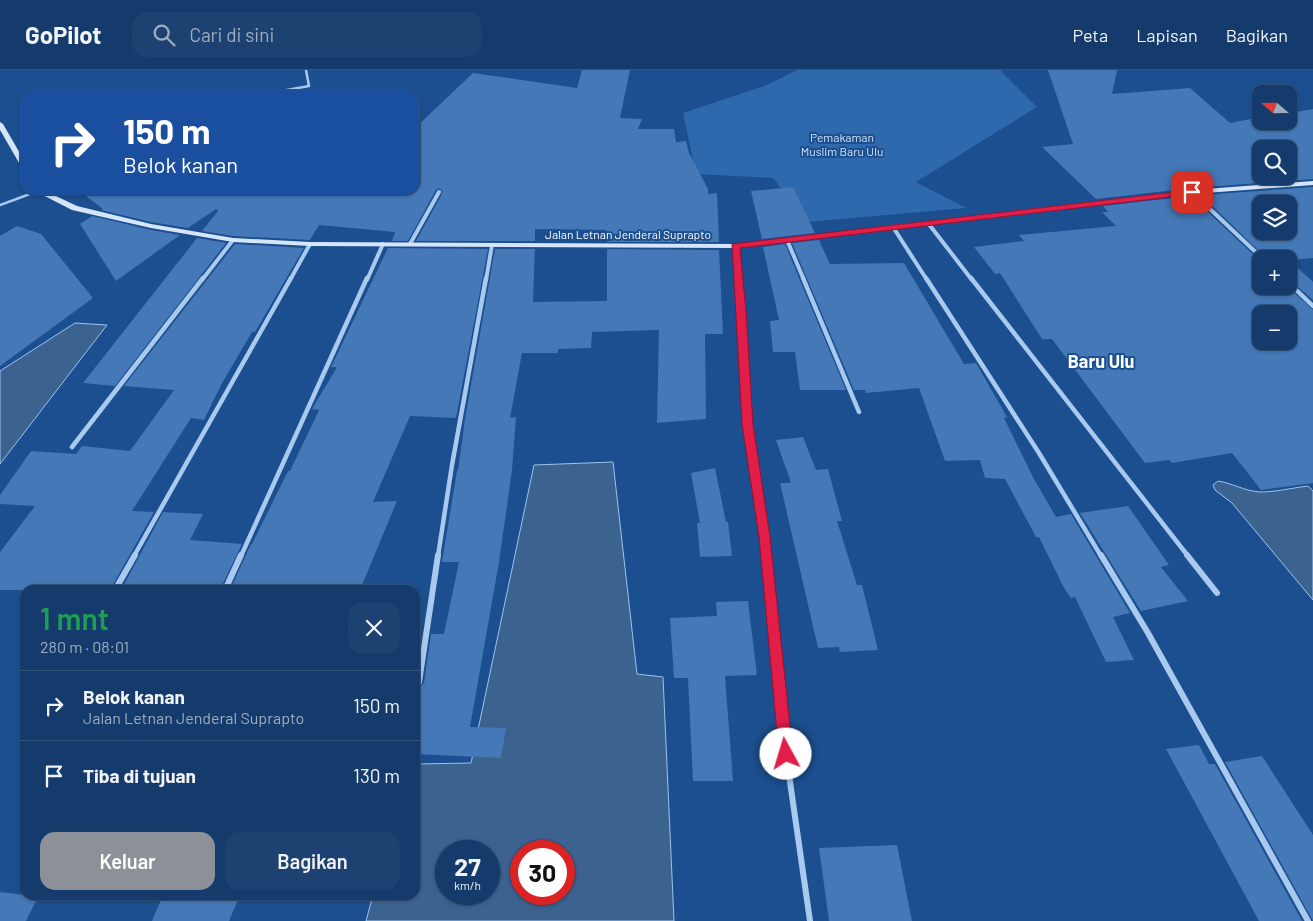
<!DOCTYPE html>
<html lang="id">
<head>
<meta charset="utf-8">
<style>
	body { margin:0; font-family:Barlow,sans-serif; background:#1d4271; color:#f1f3f6; height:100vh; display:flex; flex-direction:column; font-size:19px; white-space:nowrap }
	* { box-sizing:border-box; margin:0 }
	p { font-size:16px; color:#9dadc1 }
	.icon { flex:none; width:28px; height:28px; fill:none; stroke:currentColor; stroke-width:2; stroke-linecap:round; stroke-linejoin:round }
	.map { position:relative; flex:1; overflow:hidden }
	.details { position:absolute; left:20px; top:515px; width:400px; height:315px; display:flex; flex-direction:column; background:#143b6b; border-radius:15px; box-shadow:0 1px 4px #0004,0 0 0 1px #33557e }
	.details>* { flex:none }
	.top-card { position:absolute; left:20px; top:20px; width:400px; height:105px; border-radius:15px; box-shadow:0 1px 4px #0004,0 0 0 1px #33557e; background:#1a4fa0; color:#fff; overflow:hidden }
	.needle { width:32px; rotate:290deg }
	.controls { position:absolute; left:1252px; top:15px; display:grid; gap:10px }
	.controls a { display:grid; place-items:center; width:45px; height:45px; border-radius:10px; background:#143b6b; box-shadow:0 1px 4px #0004,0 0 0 1px #33557e; font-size:25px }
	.speed { position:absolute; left:435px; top:770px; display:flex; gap:10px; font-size:25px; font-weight:700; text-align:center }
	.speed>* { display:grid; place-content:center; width:65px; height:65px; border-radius:50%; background:#143b6b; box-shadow:0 1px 4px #0004,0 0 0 1px #33557e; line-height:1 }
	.speed small { font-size:12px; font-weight:400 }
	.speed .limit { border:8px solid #d22; background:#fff; color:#111 }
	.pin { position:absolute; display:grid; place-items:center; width:42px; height:42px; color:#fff; margin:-21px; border-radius:10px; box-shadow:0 2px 8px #0006 }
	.me { position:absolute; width:55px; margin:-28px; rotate:354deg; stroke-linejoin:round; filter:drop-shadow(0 0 4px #0008) }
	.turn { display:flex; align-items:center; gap:18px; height:105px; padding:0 20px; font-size:22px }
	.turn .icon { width:65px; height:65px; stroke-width:2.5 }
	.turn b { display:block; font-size:35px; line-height:42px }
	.round { display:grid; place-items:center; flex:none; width:52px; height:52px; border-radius:15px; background:#1d4271 }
	.summary { display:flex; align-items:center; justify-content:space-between; height:85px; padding:0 20px }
	h1 { font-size:30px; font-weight:600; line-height:38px; color:#1e9e55 }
	.button { display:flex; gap:10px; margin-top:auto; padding:10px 20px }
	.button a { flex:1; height:58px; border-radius:15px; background:#8c9099; color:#fff; font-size:20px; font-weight:600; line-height:58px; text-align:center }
	.button a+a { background:#1d4271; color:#f1f3f6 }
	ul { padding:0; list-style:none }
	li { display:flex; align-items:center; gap:15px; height:70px; padding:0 20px; border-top:1px solid #33557e }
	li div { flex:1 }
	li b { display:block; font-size:19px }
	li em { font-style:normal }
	header { display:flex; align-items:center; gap:30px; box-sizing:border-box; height:70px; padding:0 25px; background:#143b6b; border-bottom:1px solid #33557e }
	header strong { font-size:24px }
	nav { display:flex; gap:28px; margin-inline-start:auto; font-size:18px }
	.search { width:350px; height:45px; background:#1d4271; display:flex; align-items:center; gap:12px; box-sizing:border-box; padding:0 18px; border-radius:15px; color:#9dadc1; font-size:19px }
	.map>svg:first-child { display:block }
	.green { fill:#2e69ad }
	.water { fill:#3c6290; stroke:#9cc4f0; fill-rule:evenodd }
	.building { fill:#4478b7; fill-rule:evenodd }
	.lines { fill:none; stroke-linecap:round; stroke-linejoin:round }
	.lane { stroke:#a9c9ee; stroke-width:2.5 }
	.street-far2 { stroke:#a9c9ee; stroke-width:4 }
	.street-far1 { stroke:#a9c9ee; stroke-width:4.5 }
	.street { stroke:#a9c9ee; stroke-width:6 }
	.secondary { fill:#d6e6fa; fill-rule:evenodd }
	.route { fill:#e11d48; stroke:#92132f }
	.labels { text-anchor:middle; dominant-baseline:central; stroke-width:4; stroke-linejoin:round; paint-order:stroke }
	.far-park-label { font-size:12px; fill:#cfe3fa; stroke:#1b4f8f }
	.far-street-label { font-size:12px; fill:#fff; stroke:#1b4f8f }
	.quarter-label { font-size:18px; font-weight:bold; fill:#fff; stroke:#1b4f8f }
</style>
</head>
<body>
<header>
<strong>GoPilot</strong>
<div class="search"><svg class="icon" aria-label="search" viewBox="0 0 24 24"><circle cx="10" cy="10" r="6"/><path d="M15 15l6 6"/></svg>Cari di sini</div>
<nav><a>Peta</a><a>Lapisan</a><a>Bagikan</a></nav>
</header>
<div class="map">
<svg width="1313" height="851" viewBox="0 0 1313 851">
	<rect width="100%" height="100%" fill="#1b4f8f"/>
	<!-- green -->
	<path class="green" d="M 797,0 L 1000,0 L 1037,37 L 916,112 L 966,138 L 808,152 L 773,108 L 696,104 L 683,43 L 767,15 Z"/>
	<!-- water -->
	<path class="water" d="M 75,253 L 107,255 L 0,394 L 0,301 Z
		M 613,392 L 637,604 L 663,607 L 674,851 L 366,851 L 373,825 L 415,825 L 415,694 L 471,693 L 534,395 ZM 446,781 L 489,781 L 489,824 L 446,824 ZM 521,781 L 564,781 L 564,824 L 521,824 Z
		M 1218,411 C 1232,413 1244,421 1260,422 C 1275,422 1292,418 1308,416 L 1313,421 L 1313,530 L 1232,433 L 1215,420 L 1213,415 Z"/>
	<!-- building -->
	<path class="building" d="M 582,0 L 630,0 L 620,48 L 642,49 L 638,59 L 674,59 L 676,72 L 686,71 L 689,83 L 708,119 L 708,124 L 717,123 L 719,172 L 607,172 L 606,160 L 535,159 L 535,171 L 416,171 L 442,124 L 442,121 L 439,118 L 436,120 L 408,171 L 392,171 L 395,162 L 319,155 L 310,170 L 233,166 L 202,161 L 218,141 L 216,139 L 188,158 L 151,152 L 101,140 L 103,139 L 78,120 L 415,120 L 415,58 L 473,3 L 577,18 Z
		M 1048,0 L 1117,0 L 1112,24 L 1190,18 L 1230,53 L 1261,47 L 1261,51 L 1289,51 L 1289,43 L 1313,39 L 1313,109 L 1192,118 L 1096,129 L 1042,77 L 1073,74 ZM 1261,79 L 1289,79 L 1289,106 L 1261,106 Z
		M 793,117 L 815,163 L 762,169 L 751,121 Z
		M 1313,117 L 1313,188 L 1289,190 L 1313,212 L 1313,230 L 1289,209 L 1289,189 L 1267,189 L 1201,125 ZM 1261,134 L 1289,134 L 1289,161 L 1261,161 Z
		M 1191,126 L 1261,192 L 1261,216 L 1287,216 L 1313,240 L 1313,413 L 1261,420 L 1232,383 L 1172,393 L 1169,390 L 1145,393 L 1052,269 L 1042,269 L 1000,203 L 995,204 L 974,177 L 1024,171 L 1019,165 L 1116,156 L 1102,142 L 1108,142 L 1103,136 ZM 1261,244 L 1289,244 L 1289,271 L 1261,271 Z
		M 92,146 L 151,160 L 180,165 L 116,211 L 80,154 Z
		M 17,156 L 41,164 L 93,228 L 0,296 L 0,166 Z
		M 197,168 L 226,173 L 115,316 L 83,313 Z
		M 819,170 L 830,194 L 904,193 L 964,294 L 976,293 L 1007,347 L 1004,348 L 1034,409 L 1056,447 L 1071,444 L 1130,543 L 1113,547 L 1134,590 L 1106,592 L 1075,527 L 1071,528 L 1064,518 L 1039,467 L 1036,467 L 1005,409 L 985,408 L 980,390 L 945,391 L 919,318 L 866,323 L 865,320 L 854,320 L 792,173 Z
		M 235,174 L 304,178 L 255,262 L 252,262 L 221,315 L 204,350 L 191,348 L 132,441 L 154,442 L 110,520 L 0,520 L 0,482 L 35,436 L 0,434 L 0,425 L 31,381 L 76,384 L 82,376 L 130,381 L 174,320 L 124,316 Z
		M 785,174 L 799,208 L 846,320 L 800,320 L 795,282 L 773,282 L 770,251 L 779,250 L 763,177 Z
		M 388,178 L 488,179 L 456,348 L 410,346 L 373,432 L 397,431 L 360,520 L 230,520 L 251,474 L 252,474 L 288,401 L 290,401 L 319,340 L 312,339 L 337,297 L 331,297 Z
		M 495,179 L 535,179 L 533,232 L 607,231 L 607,179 L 719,180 L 723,264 L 705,264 L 706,349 L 657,353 L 659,260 L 592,262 L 591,278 L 558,279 L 558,283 L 522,283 L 510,348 L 516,347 L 512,400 L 499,492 L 470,657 L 506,658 L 501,688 L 415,684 L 415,615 L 420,617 L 424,613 L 431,564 L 444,564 L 459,492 L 442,492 L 457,401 L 458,401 L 465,349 Z
		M 803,367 L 816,400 L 828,399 L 842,451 L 837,451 L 857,515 L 862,515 L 878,580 L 840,582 L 839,577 L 818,578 L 780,413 L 791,413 L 776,370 Z
		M 715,398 L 726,452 L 728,452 L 732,486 L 700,487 L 697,453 L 700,453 L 691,403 Z
		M 1128,436 L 1169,495 L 1161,497 L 1188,531 L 1141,541 L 1080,443 Z
		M 163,442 L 203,444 L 190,470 L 242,474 L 220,520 L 121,520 Z
		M 748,531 L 757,605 L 725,606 L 733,711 L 693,711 L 688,608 L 674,608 L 670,548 L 717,546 L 716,532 Z
		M 415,564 L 421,564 L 415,605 Z
		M 1199,675 L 1209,694 L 1215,694 L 1302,851 L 1259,851 L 1166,679 Z
		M 1262,686 L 1313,765 L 1313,851 L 1225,692 Z
		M 897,775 L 912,851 L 829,851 L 819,778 Z
		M 0,822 L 25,825 L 39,825 L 26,851 L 0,851 Z
		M 163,825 L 240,825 L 229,851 L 152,851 Z"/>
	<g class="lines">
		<!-- lane -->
		<path class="lane" d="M 259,25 L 309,16 L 306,0
			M 0,135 L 38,121"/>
		<!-- street-far2 -->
		<path class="street-far2" d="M 1192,122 L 1263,189
			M 928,153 L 972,210
			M 893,157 L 927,210
			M 787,170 L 804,210
			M 410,174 L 439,122
			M 735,176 L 739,210
			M 202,210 L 233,170
			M 290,210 L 310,174
			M 367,210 L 383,174
			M 486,210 L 492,175"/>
		<!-- street-far1 -->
		<path class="street-far1" d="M 738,208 L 748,354 L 767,486
			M 803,208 L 859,342
			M 926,208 L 1039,383 L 1101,486
			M 971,208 L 1188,486
			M 1289,213 L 1313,236
			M 72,377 L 203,208
			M 134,486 L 291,208
			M 241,486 L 367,208
			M 438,486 L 452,395 L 486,208"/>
		<!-- street -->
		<path class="street" d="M 767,485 L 786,684 L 810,851
			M 1101,485 L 1148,563 L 1308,851
			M 1187,485 L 1217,523
			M 115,520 L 135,485
			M 225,520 L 241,485
			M 419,612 L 438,485
			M 24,677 L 25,675"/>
		<!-- secondary -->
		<path class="secondary" d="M 0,52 L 3,54 L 25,92 L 25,100 L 22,98 L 0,60 Z
			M 1313,111 L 1313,115 L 1192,124 L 735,178 L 310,176 L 233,172 L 151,158 L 72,140 L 33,120 L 43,120 L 77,136 L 151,154 L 233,168 L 310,172 L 735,174 L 1192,120 Z"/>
	</g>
	<!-- route -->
	<path class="route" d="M 1192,120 L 1195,120 L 1195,124 L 740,178 L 746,241 L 753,354 L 770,467 L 793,684 L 791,689 L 786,690 L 781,689 L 779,684 L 759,467 L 742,354 L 732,174 Z"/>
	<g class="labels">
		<!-- far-park labels -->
		<g class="far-park-label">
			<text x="842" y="67">Pemakaman<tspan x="842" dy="14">Muslim Baru Ulu</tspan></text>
		</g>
		<!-- far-street labels -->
		<g class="far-street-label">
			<text x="628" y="164">Jalan Letnan Jenderal Suprapto</text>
		</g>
		<!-- quarter labels -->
		<g class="quarter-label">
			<text x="1101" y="291">Baru Ulu</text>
		</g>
	</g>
</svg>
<div class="controls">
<a><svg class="needle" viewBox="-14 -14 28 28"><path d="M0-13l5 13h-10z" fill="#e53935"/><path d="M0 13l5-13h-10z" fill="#9dadc1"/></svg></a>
<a><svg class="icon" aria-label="search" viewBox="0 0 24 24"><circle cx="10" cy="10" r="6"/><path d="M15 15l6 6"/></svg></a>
<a><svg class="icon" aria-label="layers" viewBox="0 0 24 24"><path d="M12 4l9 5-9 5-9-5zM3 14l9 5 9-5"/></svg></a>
<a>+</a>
<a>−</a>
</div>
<div class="speed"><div>27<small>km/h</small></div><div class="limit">30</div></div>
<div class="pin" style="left:1192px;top:122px;background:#d93025"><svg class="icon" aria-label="arrive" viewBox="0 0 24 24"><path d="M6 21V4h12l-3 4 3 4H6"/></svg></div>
<svg class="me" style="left:786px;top:684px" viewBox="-20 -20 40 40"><circle r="19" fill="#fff"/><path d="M0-13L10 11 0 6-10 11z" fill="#e11d48"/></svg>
<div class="top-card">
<div class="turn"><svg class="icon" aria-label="right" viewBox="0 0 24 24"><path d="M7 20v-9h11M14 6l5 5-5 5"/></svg><div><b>150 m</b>Belok kanan</div></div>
</div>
<section class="details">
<div class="summary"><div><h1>1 mnt</h1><p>280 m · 08:01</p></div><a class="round"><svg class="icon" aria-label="close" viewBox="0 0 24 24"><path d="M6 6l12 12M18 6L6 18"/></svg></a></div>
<ul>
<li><svg class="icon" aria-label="right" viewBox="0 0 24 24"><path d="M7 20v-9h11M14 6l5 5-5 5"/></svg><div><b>Belok kanan</b><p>Jalan Letnan Jenderal Suprapto</p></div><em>150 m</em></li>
<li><svg class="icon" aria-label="arrive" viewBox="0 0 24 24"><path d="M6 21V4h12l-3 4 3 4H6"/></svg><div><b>Tiba di tujuan</b></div><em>130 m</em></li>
</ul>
<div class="button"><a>Keluar</a><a>Bagikan</a></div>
</section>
</div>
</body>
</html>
